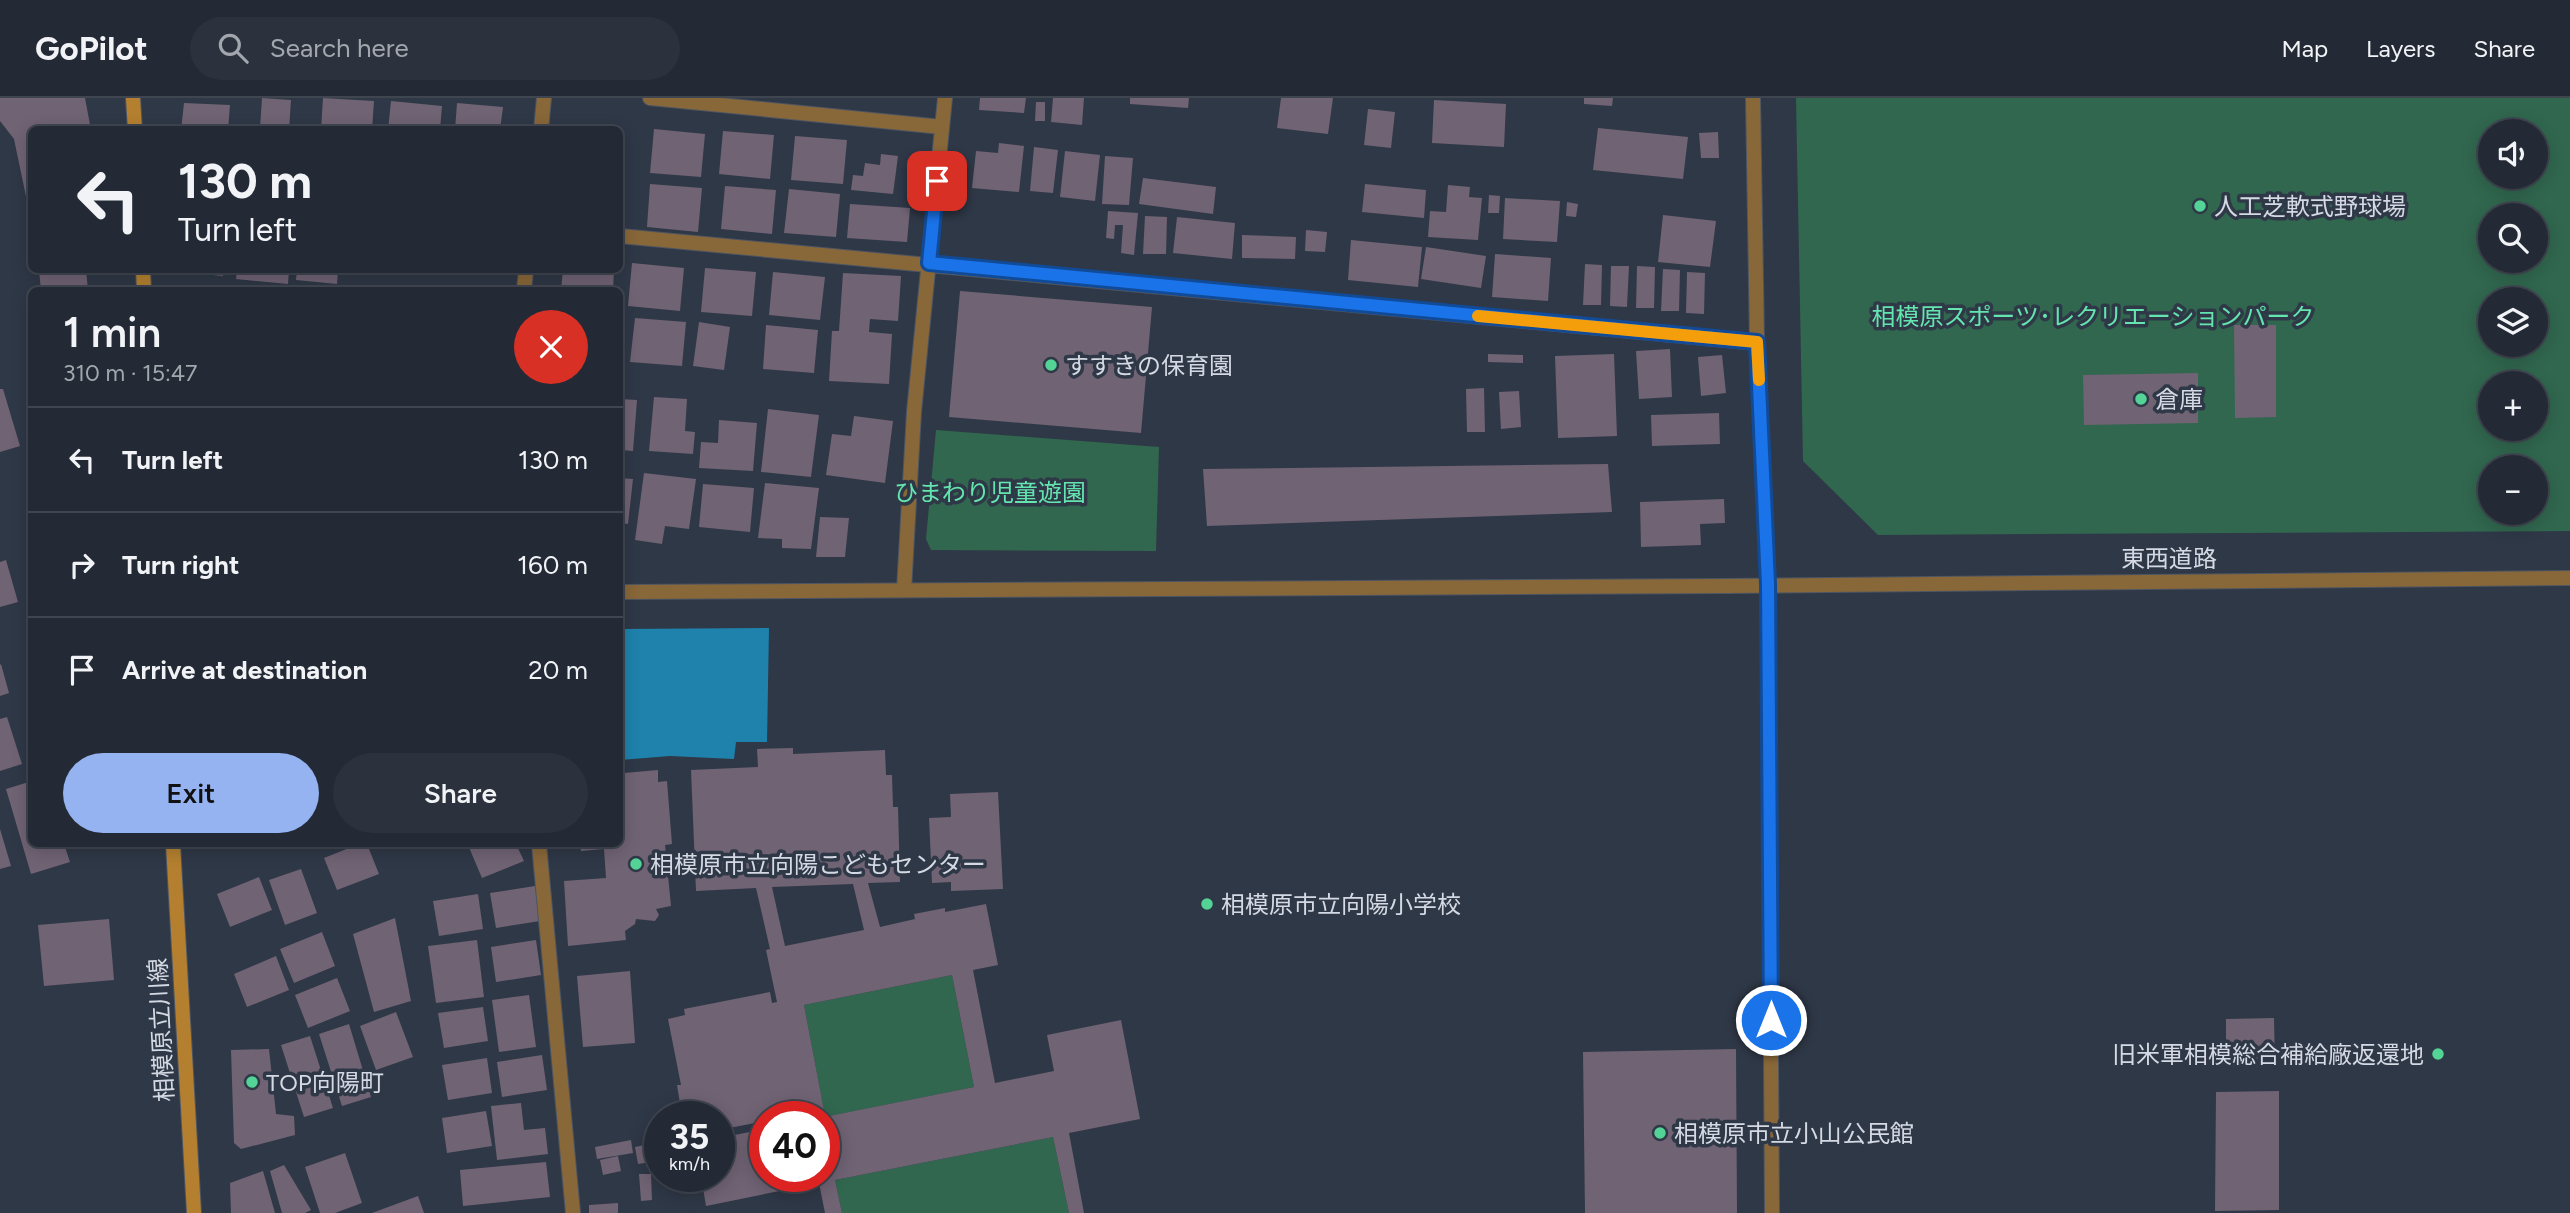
<!DOCTYPE html>
<html lang="en">
<head>
<meta charset="utf-8">
<style>
	body { margin:0; font-family:Figtree,"Noto Sans JP",sans-serif; background:#2b323d; color:#f1f3f6; height:100vh; display:flex; flex-direction:column; font-size:26px; white-space:nowrap }
	* { box-sizing:border-box; margin:0 }
	p { font-size:23px; color:#a3a7ad }
	.icon { flex:none; width:38px; height:38px; fill:none; stroke:currentColor; stroke-width:2; stroke-linecap:round; stroke-linejoin:round }
	.map { position:relative; flex:1; overflow:hidden }
	.panel { position:absolute; left:28px; top:189px; width:595px; height:560px; display:flex; flex-direction:column; background:#232a35; border-radius:10px; box-shadow:0 4px 18px #0003,0 0 0 2px #404650 }
	.panel>* { flex:none }
	.hud { position:absolute; left:28px; top:28px; width:595px; height:147px; border-radius:10px; box-shadow:0 4px 18px #0003,0 0 0 2px #404650; background:#232a35; color:#f1f3f6; overflow:hidden }
	.buttons { position:absolute; left:2478px; top:21px; display:grid; gap:14px }
	.buttons a { display:grid; place-items:center; width:70px; height:70px; border-radius:50%; background:#232a35; box-shadow:0 4px 18px #0003,0 0 0 2px #404650; font-size:35px }
	.speed { position:absolute; left:644px; top:1003px; display:flex; gap:14px; font-size:35px; font-weight:700; text-align:center }
	.speed>* { display:grid; place-content:center; width:91px; height:91px; border-radius:50%; background:#232a35; box-shadow:0 4px 18px #0003,0 0 0 2px #404650; line-height:1 }
	.speed small { font-size:18px; font-weight:400 }
	.speed .limit { border:10px solid #d22; background:#fff; color:#111 }
	.pin { position:absolute; display:grid; place-items:center; width:60px; height:60px; color:#fff; margin:-30px; border-radius:14px; box-shadow:0 4px 10px #0006 }
	.me { position:absolute; width:77px; margin:-38px; rotate:0deg; stroke-linejoin:round; filter:drop-shadow(0 0 5px #0008) }
	.turn { display:flex; align-items:center; gap:24px; height:147px; padding:0 35px; font-size:32px }
	.turn .icon { width:91px; height:91px; stroke-width:2.5 }
	.turn b { display:block; font-size:49px; line-height:60px }
	.round { display:grid; place-items:center; flex:none; width:74px; height:74px; border-radius:37px; background:#2b323d }
	.overview { display:flex; align-items:center; justify-content:space-between; height:119px; padding:0 35px }
	h1 { font-size:42px; font-weight:600; line-height:52px }
	.cta { display:flex; gap:14px; margin-top:auto; padding:14px 35px }
	.cta a { flex:1; height:80px; border-radius:42px; background:#95b2f1; color:#111; font-size:28px; font-weight:600; line-height:80px; text-align:center }
	.cta a+a { background:#2b323d; color:#f1f3f6 }
	ul { padding:0; list-style:none }
	li { display:flex; align-items:center; gap:21px; height:105px; padding:0 35px; border-top:2px solid #404650 }
	li div { flex:1 }
	li b { display:block; font-size:26px }
	li em { font-style:normal }
	header { display:flex; align-items:center; gap:42px; box-sizing:border-box; height:98px; padding:0 35px; background:#232a35; border-bottom:2px solid #404650 }
	header strong { font-size:33px }
	nav { display:flex; gap:38px; margin-inline-start:auto; font-size:24px }
	.search { width:490px; height:63px; background:#2b323d; display:flex; align-items:center; gap:18px; box-sizing:border-box; padding:0 24px; border-radius:38px; color:#a3a7ad; font-size:26px }
	.map>svg:first-child { display:block }
	.green { fill:#31674f; fill-rule:evenodd }
	.water { fill:#1e82ad }
	.building { fill:#706374; fill-rule:evenodd }
	.lines { fill:none; stroke-linecap:round; stroke-linejoin:round }
	.minor-casing { stroke:#4d5563; stroke-width:16 }
	.tertiary-casing { stroke:#4d5563; stroke-width:16 }
	.secondary-casing { stroke:#4d5563; stroke-width:16 }
	.minor { stroke:#886739; stroke-width:14 }
	.tertiary { stroke:#886739; stroke-width:14 }
	.secondary { stroke:#b48030; stroke-width:14 }
	.route-casing { stroke:#114b97; stroke-width:18 }
	.route { stroke:#1a73e8; stroke-width:12 }
	.slow { stroke:#f59e0b; stroke-width:12 }
	.poi-dot { fill:#53d396; stroke:#2f3847; stroke-width:2.5 }
	.labels { text-anchor:middle; dominant-baseline:central; stroke-width:7; stroke-linejoin:round; paint-order:stroke }
	.poi-label { font-size:24px; fill:#d4d9e3; stroke:#2f3847; text-anchor:start }
	.park-label { font-size:24px; fill:#64e4af; stroke:#2f3847 }
	.street-label { font-size:24px; fill:#d4d9e3; stroke:#2f3847 }
</style>
</head>
<body>
<header>
<strong>GoPilot</strong>
<div class="search"><svg class="icon" aria-label="search" viewBox="0 0 24 24"><circle cx="10" cy="10" r="6"/><path d="M15 15l6 6"/></svg>Search here</div>
<nav><a>Map</a><a>Layers</a><a>Share</a></nav>
</header>
<div class="map">
<svg width="2570" height="1115" viewBox="0 0 2570 1115">
	<rect width="100%" height="100%" fill="#2f3847"/>
	<!-- green -->
	<path class="green" d="M 1796,0 L 2570,0 L 2570,433 L 1878,437 L 1803,363 ZM 2490,33 L 2536,33 L 2536,79 L 2490,79 ZM 2490,117 L 2536,117 L 2536,163 L 2490,163 ZM 2490,201 L 2536,201 L 2536,247 L 2490,247 ZM 2490,285 L 2536,285 L 2536,331 L 2490,331 ZM 2490,369 L 2536,369 L 2536,415 L 2490,415 Z
		M 936,332 L 1159,349 L 1156,453 L 931,452 L 926,441 Z
		M 952,877 L 974,989 L 825,1019 L 804,907 Z
		M 1053,1039 L 1069,1115 L 842,1115 L 835,1082 Z"/>
	<!-- water -->
	<path class="water" d="M 769,530 L 767,644 L 736,644 L 734,661 L 670,658 L 620,662 L 620,531 Z"/>
	<!-- building -->
	<path class="building" d="M 0,0 L 85,0 L 91,32 L 32,32 L 32,127 L 14,41 L 0,23 Z
		M 262,0 L 291,2 L 289,32 L 260,30 Z
		M 323,0 L 374,3 L 372,32 L 321,32 Z
		M 980,0 L 1026,0 L 1024,15 L 979,12 Z
		M 1053,0 L 1084,0 L 1082,27 L 1051,24 Z
		M 1130,0 L 1189,0 L 1188,10 L 1130,6 Z
		M 1281,0 L 1333,0 L 1328,36 L 1277,30 Z
		M 1584,0 L 1613,0 L 1612,8 L 1584,6 Z
		M 1434,2 L 1506,6 L 1504,49 L 1432,45 Z
		M 391,3 L 442,8 L 440,32 L 388,32 Z
		M 1036,4 L 1045,4 L 1045,23 L 1035,23 Z
		M 184,5 L 230,7 L 228,32 L 181,32 Z
		M 457,5 L 503,9 L 500,32 L 455,32 Z
		M 1368,11 L 1395,14 L 1391,50 L 1364,47 Z
		M 1598,30 L 1688,39 L 1683,81 L 1593,72 Z
		M 654,31 L 705,36 L 701,79 L 650,75 Z
		M 723,33 L 774,37 L 770,81 L 719,76 Z
		M 1718,34 L 1719,60 L 1701,60 L 1699,35 Z
		M 795,38 L 847,42 L 843,86 L 791,82 Z
		M 999,45 L 1024,48 L 1019,94 L 972,90 L 976,53 L 998,55 Z
		M 1034,49 L 1058,52 L 1053,95 L 1030,93 Z
		M 1065,53 L 1100,57 L 1095,103 L 1060,99 Z
		M 881,56 L 898,58 L 893,96 L 851,92 L 853,77 L 863,78 L 865,65 L 880,67 Z
		M 1105,58 L 1133,60 L 1129,107 L 1102,106 Z
		M 620,76 L 624,77 L 621,105 L 620,105 Z
		M 1143,80 L 1216,89 L 1213,116 L 1139,106 Z
		M 650,86 L 702,90 L 698,134 L 647,129 Z
		M 1365,86 L 1426,92 L 1424,120 L 1362,114 Z
		M 1448,87 L 1470,89 L 1469,99 L 1482,100 L 1478,142 L 1428,139 L 1430,113 L 1446,114 Z
		M 725,88 L 776,92 L 772,136 L 721,131 Z
		M 789,91 L 840,96 L 836,139 L 784,135 Z
		M 1489,97 L 1500,98 L 1499,115 L 1488,115 Z
		M 1505,100 L 1560,103 L 1557,144 L 1503,141 Z
		M 1567,104 L 1578,106 L 1576,119 L 1566,118 Z
		M 850,106 L 910,110 L 907,144 L 847,140 Z
		M 1108,113 L 1138,115 L 1134,157 L 1121,155 L 1123,127 L 1115,127 L 1114,141 L 1106,140 Z
		M 1663,117 L 1716,123 L 1710,169 L 1658,164 Z
		M 1145,118 L 1167,119 L 1166,156 L 1143,156 Z
		M 1177,119 L 1235,125 L 1232,161 L 1173,155 Z
		M 1306,132 L 1327,134 L 1325,154 L 1305,153 Z
		M 1242,137 L 1296,139 L 1295,161 L 1242,160 Z
		M 1351,142 L 1422,149 L 1418,189 L 1348,182 Z
		M 1426,149 L 1486,158 L 1481,190 L 1421,181 Z
		M 1495,156 L 1551,160 L 1548,203 L 1492,199 Z
		M 632,165 L 684,170 L 680,213 L 628,208 Z
		M 1585,166 L 1602,167 L 1601,207 L 1583,207 Z
		M 1611,168 L 1629,168 L 1627,209 L 1610,208 Z
		M 1637,168 L 1655,169 L 1654,210 L 1636,210 Z
		M 705,170 L 756,174 L 752,218 L 701,214 Z
		M 1663,171 L 1680,172 L 1679,213 L 1661,213 Z
		M 39,172 L 86,172 L 88,192 L 41,192 Z
		M 183,172 L 223,172 L 223,178 L 182,174 Z
		M 237,172 L 289,172 L 288,186 L 236,181 Z
		M 297,172 L 338,172 L 337,186 L 296,182 Z
		M 563,172 L 614,172 L 613,192 L 561,192 Z
		M 773,174 L 825,179 L 820,222 L 769,217 Z
		M 1687,174 L 1705,175 L 1704,216 L 1686,215 Z
		M 843,175 L 901,178 L 898,223 L 870,221 L 869,234 L 892,236 L 889,286 L 829,283 L 832,233 L 839,233 Z
		M 192,188 L 225,190 L 225,192 L 192,192 Z
		M 344,188 L 386,190 L 386,192 L 343,192 Z
		M 960,193 L 1152,209 L 1141,335 L 949,319 Z
		M 635,220 L 686,224 L 682,268 L 630,264 Z
		M 699,224 L 730,229 L 724,272 L 693,268 Z
		M 766,227 L 818,232 L 814,275 L 763,271 Z
		M 2234,227 L 2276,227 L 2276,319 L 2235,320 Z
		M 1670,251 L 1672,299 L 1639,301 L 1636,253 Z
		M 1488,256 L 1523,257 L 1523,265 L 1488,264 Z
		M 1614,256 L 1617,338 L 1558,340 L 1555,258 Z
		M 1722,257 L 1726,295 L 1701,298 L 1698,259 Z
		M 2198,275 L 2198,325 L 2084,327 L 2083,277 Z
		M 1484,290 L 1485,334 L 1467,334 L 1466,291 Z
		M 0,291 L 3,291 L 20,348 L 0,354 Z
		M 1519,293 L 1521,329 L 1501,331 L 1499,294 Z
		M 654,299 L 687,301 L 685,333 L 695,334 L 693,356 L 649,353 Z
		M 620,301 L 637,302 L 633,353 L 620,352 Z
		M 768,311 L 819,317 L 811,379 L 761,374 Z
		M 1719,315 L 1720,346 L 1652,348 L 1651,317 Z
		M 854,318 L 893,323 L 885,385 L 826,377 L 832,336 L 851,338 Z
		M 719,322 L 757,325 L 753,373 L 699,370 L 701,344 L 718,345 Z
		M 1608,366 L 1612,414 L 1207,428 L 1203,371 Z
		M 644,375 L 696,381 L 689,431 L 665,428 L 662,446 L 635,442 Z
		M 620,380 L 633,381 L 628,426 L 620,425 Z
		M 765,385 L 819,390 L 811,451 L 782,450 L 782,441 L 758,440 Z
		M 703,386 L 754,390 L 750,434 L 699,429 Z
		M 1724,401 L 1725,425 L 1700,426 L 1701,447 L 1641,449 L 1640,404 Z
		M 820,419 L 849,420 L 845,459 L 816,459 Z
		M 6,462 L 18,504 L 0,509 L 0,464 Z
		M 32,466 L 32,489 L 30,489 L 26,468 Z
		M 1,566 L 9,595 L 0,598 L 0,567 Z
		M 7,619 L 22,666 L 0,673 L 0,621 Z
		M 793,650 L 793,656 L 885,652 L 886,677 L 892,677 L 893,709 L 898,709 L 900,784 L 868,785 L 880,829 L 915,821 L 914,816 L 945,810 L 945,814 L 986,806 L 998,867 L 973,872 L 995,985 L 1054,973 L 1047,937 L 1121,922 L 1140,1021 L 1069,1035 L 1084,1115 L 1069,1115 L 1053,1039 L 835,1082 L 842,1115 L 825,1115 L 819,1085 L 706,1108 L 701,1078 L 719,1078 L 719,1040 L 765,1031 L 765,1078 L 824,1078 L 824,1019 L 974,989 L 952,877 L 804,907 L 825,1018 L 805,1018 L 805,1015 L 787,1018 L 765,1018 L 765,1023 L 719,1032 L 719,1018 L 676,1018 L 674,1006 L 680,1005 L 677,987 L 681,987 L 668,921 L 685,917 L 684,911 L 770,894 L 772,905 L 777,904 L 766,852 L 770,851 L 756,790 L 696,793 L 691,672 L 758,669 L 757,651 ZM 853,786 L 864,832 L 785,848 L 772,789 Z
		M 658,672 L 658,684 L 667,683 L 672,746 L 665,747 L 671,808 L 656,811 L 659,817 L 655,823 L 636,821 L 635,826 L 625,833 L 626,842 L 568,848 L 564,783 L 606,780 L 604,751 L 581,753 L 580,746 L 620,746 L 620,686 L 625,686 L 624,675 Z
		M 32,683 L 32,746 L 64,746 L 70,764 L 31,776 L 6,691 Z
		M 998,694 L 1003,791 L 951,793 L 951,784 L 932,785 L 929,720 L 951,719 L 950,696 Z
		M 0,731 L 11,768 L 0,771 Z
		M 359,746 L 367,746 L 379,776 L 337,792 L 324,760 Z
		M 472,746 L 516,746 L 524,763 L 482,780 L 468,747 Z
		M 301,771 L 317,815 L 285,827 L 269,782 Z
		M 259,779 L 272,812 L 230,829 L 217,796 Z
		M 535,788 L 540,823 L 496,830 L 490,795 Z
		M 478,796 L 483,831 L 439,838 L 433,803 Z
		M 395,820 L 411,903 L 374,914 L 353,836 Z
		M 109,821 L 114,882 L 44,888 L 38,827 Z
		M 322,834 L 335,868 L 294,885 L 280,851 Z
		M 477,842 L 484,899 L 436,905 L 428,848 Z
		M 536,842 L 541,877 L 496,884 L 491,849 Z
		M 276,858 L 289,892 L 247,909 L 234,876 Z
		M 630,873 L 635,945 L 583,949 L 577,878 Z
		M 337,880 L 350,913 L 308,930 L 295,897 Z
		M 529,897 L 536,949 L 499,954 L 492,902 Z
		M 483,909 L 488,943 L 444,950 L 438,915 Z
		M 396,914 L 413,959 L 376,972 L 360,928 Z
		M 2274,920 L 2275,968 L 2226,969 L 2226,921 Z
		M 349,926 L 371,999 L 342,1008 L 319,936 Z
		M 310,938 L 333,1010 L 304,1019 L 281,947 Z
		M 269,951 L 276,1016 L 294,1018 L 295,1037 L 241,1051 L 234,1045 L 231,952 Z
		M 1736,951 L 1737,1115 L 1585,1115 L 1583,954 Z
		M 542,957 L 547,992 L 502,999 L 497,964 Z
		M 487,960 L 492,995 L 448,1002 L 442,967 Z
		M 2279,993 L 2279,1112 L 2215,1113 L 2216,994 Z
		M 521,1005 L 524,1032 L 545,1030 L 548,1056 L 497,1062 L 491,1008 Z
		M 486,1013 L 492,1048 L 447,1055 L 442,1020 Z
		M 631,1042 L 633,1055 L 597,1061 L 595,1049 Z
		M 654,1045 L 657,1063 L 638,1066 L 635,1049 Z
		M 345,1055 L 362,1105 L 335,1115 L 320,1115 L 305,1069 Z
		M 618,1058 L 621,1073 L 603,1077 L 600,1062 Z
		M 546,1064 L 550,1099 L 463,1108 L 460,1072 Z
		M 284,1067 L 311,1112 L 305,1115 L 282,1115 L 270,1073 Z
		M 263,1073 L 275,1115 L 231,1115 L 230,1085 Z
		M 639,1076 L 651,1076 L 652,1102 L 641,1103 Z
		M 418,1098 L 424,1115 L 372,1115 Z
		M 618,1105 L 618,1115 L 589,1115 L 589,1107 Z"/>
	<g class="lines">
		<defs>
			<path id="minor" d="M 650,0 L 942,29
				M 541,32 L 544,0
				M 620,138 L 1757,245
				M 524,192 L 526,172
				M 904,492 L 914,314 L 945,0
				M 539,746 L 573,1115"/>
			<path id="tertiary" d="M 1753,0 L 1757,245 L 1768,486 L 1772,1115
				M 620,494 L 1727,488 L 2570,480"/>
			<path id="secondary" d="M 133,0 L 135,32
				M 143,172 L 144,192
				M 173,746 L 194,1115"/>
		</defs>
		<!-- minor casing -->
		<use href="#minor" class="minor-casing"/>
		<!-- tertiary casing -->
		<use href="#tertiary" class="tertiary-casing"/>
		<!-- secondary casing -->
		<use href="#secondary" class="secondary-casing"/>
		<!-- minor -->
		<use href="#minor" class="minor"/>
		<!-- tertiary -->
		<use href="#tertiary" class="tertiary"/>
		<!-- secondary -->
		<use href="#secondary" class="secondary"/>
	</g>
	<g class="lines">
		<defs>
			<path id="route" d="M 937,83 L 929,165 L 1757,244 L 1768,486 L 1771,922"/>
		</defs>
		<!-- route casing -->
		<use href="#route" class="route-casing"/>
		<!-- route -->
		<use href="#route" class="route"/>
		<!-- slow -->
		<path class="slow" d="M 1478,218 L 1757,244 L 1759,282"/>
	</g>
	<!-- markers -->
	<g class="poi-dot">
		<circle cx="2200" cy="108" r="7"/>
		<circle cx="1051" cy="267" r="7"/>
		<circle cx="2141" cy="301" r="7"/>
		<circle cx="636" cy="766" r="7"/>
		<circle cx="1207" cy="806" r="7"/>
		<circle cx="2438" cy="956" r="7"/>
		<circle cx="252" cy="984" r="7"/>
		<circle cx="1660" cy="1035" r="7"/>
	</g>
	<g class="labels">
		<!-- poi labels -->
		<g class="poi-label">
			<text x="2214" y="108">人工芝軟式野球場</text>
			<text x="1065" y="267">すすきの保育園</text>
			<text x="2155" y="301">倉庫</text>
			<text x="650" y="766">相模原市立向陽こどもセンター</text>
			<text x="1221" y="806">相模原市立向陽小学校</text>
			<text x="2424" y="956" text-anchor="end">旧米軍相模総合補給廠返還地</text>
			<text x="266" y="984">TOP向陽町</text>
			<text x="1674" y="1035">相模原市立小山公民館</text>
		</g>
		<!-- park labels -->
		<g class="park-label">
			<text x="2093" y="218">相模原スポーツ･レクリエーションパーク</text>
			<text x="990" y="394">ひまわり児童遊園</text>
		</g>
		<!-- street labels -->
		<g class="street-label">
			<text x="2169" y="460">東西道路</text>
			<text transform="translate(161 932) rotate(-93)">相模原立川線</text>
		</g>
	</g>
</svg>
<div class="buttons">
<a><svg class="icon" aria-label="sound" viewBox="0 0 24 24"><path d="M4 9h4l5-4v14l-5-4H4zM17 9q2 3 0 6"/></svg></a>
<a><svg class="icon" aria-label="search" viewBox="0 0 24 24"><circle cx="10" cy="10" r="6"/><path d="M15 15l6 6"/></svg></a>
<a><svg class="icon" aria-label="layers" viewBox="0 0 24 24"><path d="M12 4l9 5-9 5-9-5zM3 14l9 5 9-5"/></svg></a>
<a>+</a>
<a>−</a>
</div>
<div class="speed"><div>35<small>km/h</small></div><div class="limit">40</div></div>
<div class="pin" style="left:937px;top:83px;background:#d93025"><svg class="icon" aria-label="arrive" viewBox="0 0 24 24"><path d="M6 21V4h12l-3 4 3 4H6"/></svg></div>
<svg class="me" style="left:1771px;top:922px" viewBox="-20 -20 40 40"><circle r="17" fill="#1a73e8" stroke="#fff" stroke-width="3"/><path d="M0-11L8 9 0 5-8 9z" fill="#fff"/></svg>
<div class="hud">
<div class="turn"><svg class="icon" aria-label="left" viewBox="0 0 24 24"><path d="M17 20v-9H6M10 6l-5 5 5 5"/></svg><div><b>130 m</b>Turn left</div></div>
</div>
<section class="panel">
<div class="overview"><div><h1>1 min</h1><p>310 m · 15:47</p></div><a class="round" style="background:#d93025;color:#fff"><svg class="icon" aria-label="close" viewBox="0 0 24 24"><path d="M6 6l12 12M18 6L6 18"/></svg></a></div>
<ul>
<li><svg class="icon" aria-label="left" viewBox="0 0 24 24"><path d="M17 20v-9H6M10 6l-5 5 5 5"/></svg><div><b>Turn left</b></div><em>130 m</em></li>
<li><svg class="icon" aria-label="right" viewBox="0 0 24 24"><path d="M7 20v-9h11M14 6l5 5-5 5"/></svg><div><b>Turn right</b></div><em>160 m</em></li>
<li><svg class="icon" aria-label="arrive" viewBox="0 0 24 24"><path d="M6 21V4h12l-3 4 3 4H6"/></svg><div><b>Arrive at destination</b></div><em>20 m</em></li>
</ul>
<div class="cta"><a>Exit</a><a>Share</a></div>
</section>
</div>
</body>
</html>
